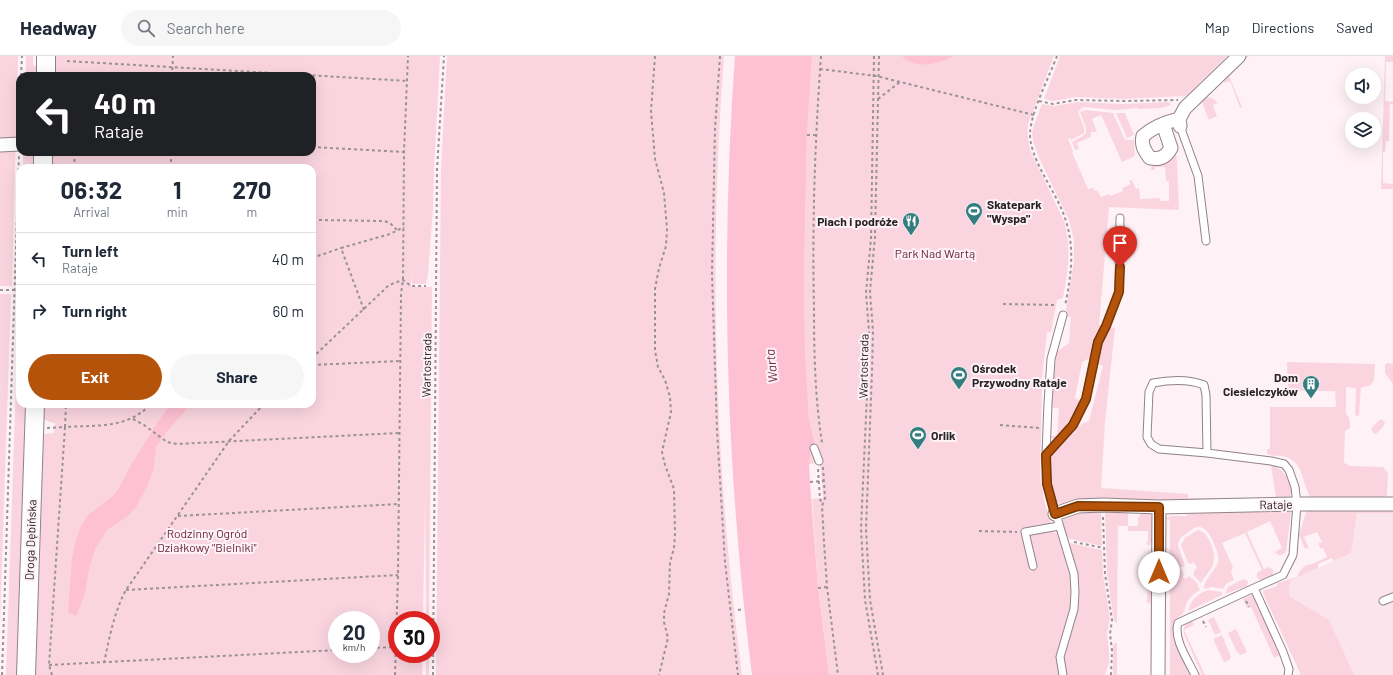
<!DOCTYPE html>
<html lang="en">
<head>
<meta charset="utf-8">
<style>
	body { margin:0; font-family:Barlow,sans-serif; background:#f6f6f7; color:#1f2937; height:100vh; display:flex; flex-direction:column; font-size:15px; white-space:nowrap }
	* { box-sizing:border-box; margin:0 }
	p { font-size:13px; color:#747a83 }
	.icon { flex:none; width:22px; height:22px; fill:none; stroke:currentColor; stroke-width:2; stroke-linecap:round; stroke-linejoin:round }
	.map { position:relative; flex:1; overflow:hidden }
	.side { position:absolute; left:16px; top:108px; width:300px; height:244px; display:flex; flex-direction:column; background:#fff; border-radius:12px; box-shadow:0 4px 16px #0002 }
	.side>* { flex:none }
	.top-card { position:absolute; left:16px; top:16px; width:300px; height:84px; border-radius:12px; box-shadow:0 4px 16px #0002; background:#202124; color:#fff; overflow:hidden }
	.buttons { position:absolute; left:1345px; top:12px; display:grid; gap:8px }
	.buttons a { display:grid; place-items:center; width:36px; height:36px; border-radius:50%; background:#fff; box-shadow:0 4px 16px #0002; font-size:20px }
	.speed { position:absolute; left:328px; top:555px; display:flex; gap:8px; font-size:20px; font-weight:700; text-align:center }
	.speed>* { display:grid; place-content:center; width:52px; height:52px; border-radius:50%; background:#fff; box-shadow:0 4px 16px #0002; line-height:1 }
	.speed small { font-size:10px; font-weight:400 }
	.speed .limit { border:6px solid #d22; background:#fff; color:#111 }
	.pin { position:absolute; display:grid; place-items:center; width:34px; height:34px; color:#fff; margin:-41px -17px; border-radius:50% 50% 50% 0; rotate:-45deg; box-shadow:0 0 4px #0007 }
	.pin .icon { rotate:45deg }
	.me { position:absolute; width:44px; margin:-22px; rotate:0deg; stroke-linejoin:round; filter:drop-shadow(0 0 3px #0008) }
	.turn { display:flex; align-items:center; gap:14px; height:84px; padding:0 12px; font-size:18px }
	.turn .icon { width:52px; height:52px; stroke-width:2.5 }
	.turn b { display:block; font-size:28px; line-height:34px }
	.eta { display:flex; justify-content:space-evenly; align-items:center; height:68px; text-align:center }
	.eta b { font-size:24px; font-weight:700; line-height:28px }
	.button { display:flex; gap:8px; margin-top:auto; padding:8px 12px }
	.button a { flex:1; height:46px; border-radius:24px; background:#b45309; color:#fff; font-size:16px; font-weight:700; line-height:46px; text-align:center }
	.button a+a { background:#f6f6f7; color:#1f2937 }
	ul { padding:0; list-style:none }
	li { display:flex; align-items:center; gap:12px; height:52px; padding:0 12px; border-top:1px solid #e0e1e3 }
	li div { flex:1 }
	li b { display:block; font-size:15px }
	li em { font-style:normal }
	header { display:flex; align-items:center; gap:24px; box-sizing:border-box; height:56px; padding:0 20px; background:#fff; border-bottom:1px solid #e0e1e3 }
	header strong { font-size:19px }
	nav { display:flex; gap:22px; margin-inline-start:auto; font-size:14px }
	.search { width:280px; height:36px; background:#f6f6f7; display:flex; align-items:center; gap:10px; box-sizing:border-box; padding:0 14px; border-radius:22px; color:#747a83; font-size:15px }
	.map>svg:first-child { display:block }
	.built { fill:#fbe4eb }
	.green { fill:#fad5e0; fill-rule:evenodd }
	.water { fill:#fec1d4 }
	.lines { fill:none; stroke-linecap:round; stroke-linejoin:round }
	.lane-casing { stroke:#908387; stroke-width:9 }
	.street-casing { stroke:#908387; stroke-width:15 }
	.secondary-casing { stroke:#908387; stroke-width:20 }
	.path { stroke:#9a9294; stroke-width:2; stroke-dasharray:3 3; stroke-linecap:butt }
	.lane { stroke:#fff; stroke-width:7 }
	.street { stroke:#fff; stroke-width:13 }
	.secondary { stroke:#fff; stroke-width:18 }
	.route-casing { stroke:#753606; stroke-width:10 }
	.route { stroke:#b45309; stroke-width:7 }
	.labels { text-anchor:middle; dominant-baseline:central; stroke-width:4; stroke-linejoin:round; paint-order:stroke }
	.poi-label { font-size:12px; font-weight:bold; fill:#272223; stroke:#fef2f6; text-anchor:start }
	.park-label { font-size:12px; fill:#682340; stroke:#fef2f6 }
	.street-label { font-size:12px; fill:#272223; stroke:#fef2f6 }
	.water-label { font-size:13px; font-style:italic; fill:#742d49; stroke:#fef2f6 }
</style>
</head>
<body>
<header>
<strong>Headway</strong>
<div class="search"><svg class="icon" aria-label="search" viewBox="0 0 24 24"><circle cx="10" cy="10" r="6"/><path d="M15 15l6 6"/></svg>Search here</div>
<nav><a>Map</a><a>Directions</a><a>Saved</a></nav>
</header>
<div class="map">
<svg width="1393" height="619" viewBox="0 0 1393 619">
	<rect width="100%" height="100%" fill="#fef2f6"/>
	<!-- built -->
	<path class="built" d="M 1357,457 L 1393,457 L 1393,619 L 1303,619 L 1289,540 L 1290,525 L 1351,497 Z"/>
	<!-- green -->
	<path class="green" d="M 0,0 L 18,0 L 12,230 L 0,230 Z
		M 26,0 L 33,0 L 33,10 L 36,10 L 38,20 L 26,20 Z
		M 51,0 L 440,0 L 434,113 L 433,154 L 428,218 L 426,228 L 412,228 L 411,220 L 411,231 L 432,231 L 429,564 L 426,564 L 425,441 L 423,564 L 397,564 L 397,598 L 423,598 L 422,619 L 31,619 L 42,380 L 45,378 L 54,377 L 55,367 C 41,364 42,361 40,348 L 312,348 L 312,112 L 48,112 L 48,96 L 312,96 L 312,20 L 51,20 ZM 337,564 L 371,564 L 371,598 L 337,598 Z
		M 447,0 L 724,0 C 708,206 715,414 742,619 L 436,619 L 441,113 Z
		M 812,0 L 1054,0 L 1028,68 C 1027,78 1028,86 1031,96 L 1064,165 C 1072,192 1068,215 1063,242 L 1057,244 L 1051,276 L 1047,276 L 1042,323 L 1040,420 L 1045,448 L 1054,477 L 1057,476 L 1071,518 L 1072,544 L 1061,619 L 829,619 L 818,532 L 812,443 L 823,442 L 820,407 L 809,408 L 811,392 L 816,390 L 809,363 L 805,292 L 804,221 L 807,79 Z
		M 1060,0 L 1227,0 L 1187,39 L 1185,40 L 1123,43 L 1076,41 L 1053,45 L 1044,43 Z
		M 1246,0 L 1249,0 L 1229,20 L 1242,51 L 1240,52 L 1230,25 L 1224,27 L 1226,20 Z
		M 1385,0 L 1393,0 L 1393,6 L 1386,6 L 1385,45 L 1393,46 L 1393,48 L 1390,48 L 1389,85 L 1386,85 L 1385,96 L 1383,96 L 1383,127 L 1393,128 L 1393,133 L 1381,133 Z
		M 1207,41 L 1214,43 L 1218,47 L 1213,49 L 1217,60 L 1209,64 L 1201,44 Z
		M 1078,46 L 1123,48 L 1169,46 L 1171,49 L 1161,52 L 1138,53 L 1138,52 L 1115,54 L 1083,51 L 1078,56 L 1084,72 L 1084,77 L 1071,84 L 1070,82 L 1068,83 L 1073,95 L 1072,96 L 1088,133 L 1093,132 L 1095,135 L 1097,134 L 1101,141 L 1109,138 L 1110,140 L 1123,135 L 1122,132 L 1131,128 L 1129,125 L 1132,124 L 1136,133 L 1139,132 L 1140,143 L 1160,142 L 1160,145 L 1169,145 L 1169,125 L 1166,125 L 1165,111 L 1155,111 L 1155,114 L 1151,114 L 1152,106 L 1160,106 L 1170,69 L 1175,72 L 1172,73 L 1177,105 L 1179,154 L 1109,151 L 1099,269 L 1103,270 L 1092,301 L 1082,306 L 1075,342 L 1081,345 L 1082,348 L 1071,366 L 1056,383 L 1053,383 L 1050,380 L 1057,380 L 1059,352 L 1051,352 L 1056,300 L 1058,295 L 1069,287 L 1071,261 L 1065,260 L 1074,205 L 1074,184 L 1069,164 L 1039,102 L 1033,85 L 1032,77 L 1034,69 L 1042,48 L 1054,50 Z
		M 1086,54 L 1113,57 L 1125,84 L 1134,84 L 1135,100 L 1122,106 L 1101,59 L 1092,63 L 1097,76 L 1091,76 L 1091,81 L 1077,87 L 1079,93 L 1075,94 L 1072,86 L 1083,80 L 1086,76 L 1086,72 L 1080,56 Z
		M 1116,57 L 1125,57 L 1134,79 L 1127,82 Z
		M 23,96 L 38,96 L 38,112 L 23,112 Z
		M 0,238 L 11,238 L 0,567 Z
		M 19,239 L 20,348 L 30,348 L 21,619 L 6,619 Z
		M 1110,271 L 1115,272 L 1105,366 L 1101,432 L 1188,438 L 1188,442 L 1276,442 L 1271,409 C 1284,413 1297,429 1289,443 L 1065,448 C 1063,448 1059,448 1057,446 C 1050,438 1047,407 1052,398 C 1059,386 1076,369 1089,365 L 1103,310 L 1095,307 L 1099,292 Z
		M 1287,306 L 1375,308 L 1374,324 L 1371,329 L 1361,332 L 1359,358 L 1358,360 L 1356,360 L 1355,358 L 1356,332 L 1346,331 L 1346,358 C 1350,361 1350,367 1350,372 L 1345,375 L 1344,407 L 1347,408 L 1349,410 L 1383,411 L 1388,417 L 1387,439 L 1383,443 L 1312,443 C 1302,431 1305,410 1289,402 C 1282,399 1274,401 1267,398 L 1267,393 L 1270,393 L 1270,351 L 1336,351 L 1335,335 L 1288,335 Z
		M 1387,307 L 1393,308 L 1393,328 L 1385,317 L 1385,309 Z
		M 1382,363 L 1385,367 L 1383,371 L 1377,377 L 1374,378 L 1371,373 L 1376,367 Z
		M 1393,450 L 1393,457 L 1357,457 L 1351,497 L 1333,505 L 1332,502 L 1318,508 L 1318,512 L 1290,525 L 1289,540 L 1329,564 L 1354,619 L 1301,619 L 1263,537 L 1263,535 L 1277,530 L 1278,527 L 1297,521 C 1300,514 1302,511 1309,508 L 1310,509 L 1327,501 L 1323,492 L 1321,493 L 1318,487 L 1322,486 L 1317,476 L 1304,481 L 1309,492 L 1305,493 L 1299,479 L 1306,456 L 1308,454 Z
		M 1101,454 L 1102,490 L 1066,482 L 1061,468 L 1066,460 L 1069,457 Z
		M 1105,454 L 1128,455 L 1128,470 L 1138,470 L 1138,462 L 1142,456 C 1143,456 1147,456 1149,456 C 1154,459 1152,480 1152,486 L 1149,490 L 1146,487 L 1148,485 L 1148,475 L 1128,475 L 1128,470 L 1118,470 L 1117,567 L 1114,565 L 1107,518 Z
		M 1290,454 L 1291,457 L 1286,496 L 1282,499 L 1278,499 L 1275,496 L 1282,492 L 1270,465 L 1247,476 L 1264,513 L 1269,511 L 1273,514 L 1273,519 C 1268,522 1261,526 1257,522 L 1257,517 L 1262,514 L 1245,477 L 1222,487 L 1233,511 L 1231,516 L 1234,524 L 1226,528 L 1223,533 L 1212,531 L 1204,533 C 1204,520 1221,513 1218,499 C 1216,491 1209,472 1200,471 C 1195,470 1190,475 1186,478 C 1181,481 1178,484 1178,490 L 1185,509 L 1183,511 L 1180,511 L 1179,513 L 1182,514 L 1184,519 L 1183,521 L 1185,523 L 1189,520 L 1197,527 L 1200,534 C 1194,537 1188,543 1186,549 C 1185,551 1185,554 1184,556 C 1182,560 1176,561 1174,567 C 1169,580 1184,606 1190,619 L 1170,619 L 1170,464 L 1166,463 L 1166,462 L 1170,460 L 1187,460 L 1187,456 Z
		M 1198,474 C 1204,475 1207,480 1209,484 C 1215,496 1217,507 1208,517 C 1205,521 1203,523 1201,527 L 1193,519 L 1195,513 L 1197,512 L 1194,506 L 1191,508 L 1188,507 L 1181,489 L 1185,482 Z
		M 1070,487 L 1102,494 L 1103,518 L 1110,562 L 1107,578 L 1109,594 L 1109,607 L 1105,619 L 1065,619 L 1063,601 L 1076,554 L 1068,488 Z
		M 1148,495 L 1152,499 L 1152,516 L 1149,519 L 1146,516 L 1147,514 Z
		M 1243,523 L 1248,525 L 1247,530 L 1225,538 L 1228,531 Z
		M 1148,524 L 1152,528 L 1152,545 L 1149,548 L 1146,545 L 1147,543 Z
		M 1208,534 L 1222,536 L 1222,539 L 1188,555 C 1191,544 1197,538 1208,534 Z
		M 1253,538 L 1281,597 L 1280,599 L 1274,602 L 1251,551 L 1247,552 L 1243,543 Z
		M 1214,561 L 1221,576 L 1215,579 L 1208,564 Z
		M 1192,564 L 1194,569 L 1184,574 L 1205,619 L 1202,619 L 1184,578 C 1183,570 1185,568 1192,564 Z
		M 1236,573 L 1247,596 L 1241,599 L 1237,596 L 1228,577 Z
		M 1222,579 L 1231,601 L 1229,604 L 1224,606 L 1213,583 Z
		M 1117,586 L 1117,619 L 1113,619 L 1113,589 Z
		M 426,598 L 429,598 L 429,619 L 426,619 Z"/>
	<!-- water -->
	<path class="water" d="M 735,0 L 812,0 L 807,79 L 804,221 L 805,292 L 809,363 L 816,391 L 811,393 L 809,408 L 810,426 L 818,532 L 829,619 L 752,619 C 726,414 720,206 735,0 Z
		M 902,0 L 953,0 C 939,8 915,14 902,0 Z
		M 171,348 L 191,348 L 165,378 L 156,391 L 153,415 L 147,430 L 136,451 L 128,460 L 107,474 L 95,493 L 89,513 L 85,538 L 76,560 L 68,557 L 72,502 L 76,483 L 81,470 L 88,459 L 114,439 L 118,434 L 131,409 L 159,364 Z"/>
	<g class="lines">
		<defs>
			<path id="lane" d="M 1180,70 L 1198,120 L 1206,185
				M 1063,259 L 1051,303 L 1048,347 L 1046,399 L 1047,428 L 1074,518 L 1075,536 L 1074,553 L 1060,601 L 1063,619
				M 814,392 L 819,405
				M 1207,397 L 1159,393 L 1151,388 L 1147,381 L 1149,336 L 1153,327 C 1169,324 1189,323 1204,329 L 1206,339 L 1207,397 L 1271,405 L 1284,408 L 1289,414 L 1295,431 L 1297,448 L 1293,499 L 1283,519 L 1254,532
				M 1046,399 L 1073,369 L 1086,343 L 1098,285 L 1106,270 L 1119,236 L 1120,162
				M 1033,510 L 1025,476 L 1059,470
				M 1383,545 L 1393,541
				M 1195,619 C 1188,604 1173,583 1178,567 L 1254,532 L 1283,596 L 1289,613 L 1288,619"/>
			<path id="street" d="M 1163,68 L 1171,92 C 1166,101 1160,104 1150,102 C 1144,94 1141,89 1143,80 C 1153,71 1166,66 1179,63
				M 1180,70 L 1179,63 L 1185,52 L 1239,0
				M 0,89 L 20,88
				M 1055,458 L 1078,450 L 1103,449 L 1159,451 L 1297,448 L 1393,448
				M 1158,619 L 1159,451"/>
			<path id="secondary" d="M 46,20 L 46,0
				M 43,112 L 43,96
				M 26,619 L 35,348"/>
		</defs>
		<!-- lane casing -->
		<use href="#lane" class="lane-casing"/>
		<!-- street casing -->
		<use href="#street" class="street-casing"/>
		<!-- secondary casing -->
		<use href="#secondary" class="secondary-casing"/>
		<!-- path -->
		<path class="path" d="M 655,0 L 651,55 L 655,103 L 664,137 L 667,173 L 666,190 L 659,212 L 655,233 L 655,294 L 658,311 L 665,324 L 670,341 L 671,356 L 662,396 L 665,409 L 674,433 L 675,478 L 674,492 L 670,506 L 669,538 L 664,557 L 664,566 L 668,582 L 659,619
			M 720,0 L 715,73 L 712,218 L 717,374 L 725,506 L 738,619
			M 821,0 C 815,84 812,168 814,251 C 814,297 815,342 822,387
			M 874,0 L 871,183 L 866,237 L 869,276 L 868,316 L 861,472 L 865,544 L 878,619
			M 879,0 L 875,180 L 870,236 L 873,275 L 872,316 L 866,473 L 870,544 L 883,619
			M 1057,0 C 1049,21 1031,56 1030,77 C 1029,100 1052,131 1061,152 C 1076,185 1072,216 1065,250
			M 67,5 L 408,25
			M 820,13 L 876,20 L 1034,59
			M 21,20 L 22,0
			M 172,20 L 173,0
			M 878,43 L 900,26
			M 1039,45 L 1053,48 L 1076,44 L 1123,45 L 1178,44
			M 807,79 L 817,79
			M 312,91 L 404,96
			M 74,112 L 75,96
			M 171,112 L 171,96
			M 319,164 L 384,165 L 390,167 L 397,174
			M 312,202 L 341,192
			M 0,234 L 15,234
			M 1003,248 L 1056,249
			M 364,254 L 341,192 L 390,178 L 404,171
			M 312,302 L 388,230 L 394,227 L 403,224 L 411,230 L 426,230
			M 312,309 L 400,305
			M 997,330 L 991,330 L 991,327 L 1002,328
			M 133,363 L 144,369 L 167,386 L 177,388 L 399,377
			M 1000,369 L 1039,372
			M 47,372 L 65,371 L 66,348
			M 823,411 L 825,442 L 822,450 L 824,486 L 827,531 L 838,619
			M 818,413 L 820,443 L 822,449
			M 810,426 L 824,425
			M 178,460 L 398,448
			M 1103,461 L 1105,518 L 1112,564 L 1110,578 L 1112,594 L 1111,619
			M 979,475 L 1017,476
			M 1074,486 L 1104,492
			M 818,532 L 827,531
			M 126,534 L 398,519
			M 1246,545 L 1249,551
			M 738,554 L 744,553
			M 1203,565 L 1206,571
			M 371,592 L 395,591
			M 104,607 C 109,583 114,556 126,534 L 229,385 L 264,348
			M 49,609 L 337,594
			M 2,619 L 19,98
			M 52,619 L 49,609 L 65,371 C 98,369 127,373 151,348
			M 395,619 L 398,519 L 401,238 L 403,224 L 404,96 L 408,0
			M 433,619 L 437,113 L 444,0"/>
		<!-- lane -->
		<use href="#lane" class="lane"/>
		<!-- street -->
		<use href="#street" class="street"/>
		<!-- secondary -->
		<use href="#secondary" class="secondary"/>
	</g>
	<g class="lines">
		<defs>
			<path id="route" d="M 1120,211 L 1119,236 L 1106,270 L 1098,286 L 1086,343 L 1073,369 L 1046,399 L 1047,428 L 1055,458 L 1078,450 L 1159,451 L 1159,516"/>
		</defs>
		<!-- route casing -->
		<use href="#route" class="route-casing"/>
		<!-- route -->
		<use href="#route" class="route"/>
	</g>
	<!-- icons -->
	<defs>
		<symbol id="stadium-pin" viewBox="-11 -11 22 30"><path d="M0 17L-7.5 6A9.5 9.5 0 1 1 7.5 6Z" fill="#357e80" stroke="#fef2f6"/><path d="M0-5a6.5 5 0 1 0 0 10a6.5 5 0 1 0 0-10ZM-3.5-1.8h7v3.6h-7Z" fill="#fff"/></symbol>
		<symbol id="restaurant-pin" viewBox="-11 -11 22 30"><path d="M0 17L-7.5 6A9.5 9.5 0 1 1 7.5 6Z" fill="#357e80" stroke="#fef2f6"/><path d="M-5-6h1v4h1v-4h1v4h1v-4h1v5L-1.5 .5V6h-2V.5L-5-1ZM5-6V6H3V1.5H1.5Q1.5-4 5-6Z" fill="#fff"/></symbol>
		<symbol id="building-pin" viewBox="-11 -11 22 30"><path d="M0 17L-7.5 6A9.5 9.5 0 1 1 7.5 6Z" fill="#357e80" stroke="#fef2f6"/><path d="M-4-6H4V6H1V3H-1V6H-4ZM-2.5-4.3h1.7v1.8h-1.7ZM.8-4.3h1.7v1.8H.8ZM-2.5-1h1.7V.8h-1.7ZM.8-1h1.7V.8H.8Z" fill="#fff"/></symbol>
	</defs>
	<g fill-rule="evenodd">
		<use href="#stadium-pin" x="964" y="145" width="20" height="27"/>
		<use href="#restaurant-pin" x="901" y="155" width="20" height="27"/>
		<use href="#stadium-pin" x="949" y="309" width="20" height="27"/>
		<use href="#building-pin" x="1301" y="318" width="20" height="27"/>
		<use href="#stadium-pin" x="908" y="369" width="20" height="27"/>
	</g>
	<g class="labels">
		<!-- poi labels -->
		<g class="poi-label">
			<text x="987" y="148">Skatepark<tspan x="987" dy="14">"Wyspa"</tspan></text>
			<text x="898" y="165" text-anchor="end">Piach i podróże</text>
			<text x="972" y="312">Ośrodek<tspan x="972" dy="14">Przywodny Rataje</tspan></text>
			<text x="1298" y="321" text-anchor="end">Dom<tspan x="1298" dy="14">Ciesielczyków</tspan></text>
			<text x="931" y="379">Orlik</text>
		</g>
		<!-- park labels -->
		<g class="park-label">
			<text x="935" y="197">Park Nad Wartą</text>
			<text x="207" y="477">Rodzinny Ogród<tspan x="207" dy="14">Działkowy "Bielniki"</tspan></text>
		</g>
		<!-- street labels -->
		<g class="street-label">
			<text transform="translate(426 309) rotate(-89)">Wartostrada</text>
			<text transform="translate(863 310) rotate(-89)">Wartostrada</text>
			<text transform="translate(1276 448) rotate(-1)">Rataje</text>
			<text transform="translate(30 484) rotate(-88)">Droga Dębińska</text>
		</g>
		<!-- water labels -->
		<g class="water-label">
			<text transform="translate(771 310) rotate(-96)">Warta</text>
		</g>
	</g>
</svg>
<div class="buttons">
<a><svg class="icon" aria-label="sound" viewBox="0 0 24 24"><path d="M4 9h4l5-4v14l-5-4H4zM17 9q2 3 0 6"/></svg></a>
<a><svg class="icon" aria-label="layers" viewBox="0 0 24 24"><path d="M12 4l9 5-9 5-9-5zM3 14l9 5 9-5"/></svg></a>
</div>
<div class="speed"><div>20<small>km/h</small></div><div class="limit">30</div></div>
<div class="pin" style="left:1120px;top:211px;background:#d93025"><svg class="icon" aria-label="arrive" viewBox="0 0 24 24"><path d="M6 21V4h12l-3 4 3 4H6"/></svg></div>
<svg class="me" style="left:1159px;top:516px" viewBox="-20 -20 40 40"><circle r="19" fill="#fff"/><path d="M0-13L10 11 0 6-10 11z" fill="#b45309"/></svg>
<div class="top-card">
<div class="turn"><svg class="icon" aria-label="left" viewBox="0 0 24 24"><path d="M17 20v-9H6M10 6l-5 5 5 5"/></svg><div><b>40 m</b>Rataje</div></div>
</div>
<section class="side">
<div class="eta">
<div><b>06:32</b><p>Arrival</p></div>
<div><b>1</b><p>min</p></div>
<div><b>270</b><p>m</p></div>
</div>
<ul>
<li><svg class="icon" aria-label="left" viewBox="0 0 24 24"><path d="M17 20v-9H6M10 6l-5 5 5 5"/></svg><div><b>Turn left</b><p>Rataje</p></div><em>40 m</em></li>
<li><svg class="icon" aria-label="right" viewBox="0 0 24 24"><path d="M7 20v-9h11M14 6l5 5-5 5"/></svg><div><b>Turn right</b></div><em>60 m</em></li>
</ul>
<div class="button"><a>Exit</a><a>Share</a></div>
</section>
</div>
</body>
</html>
